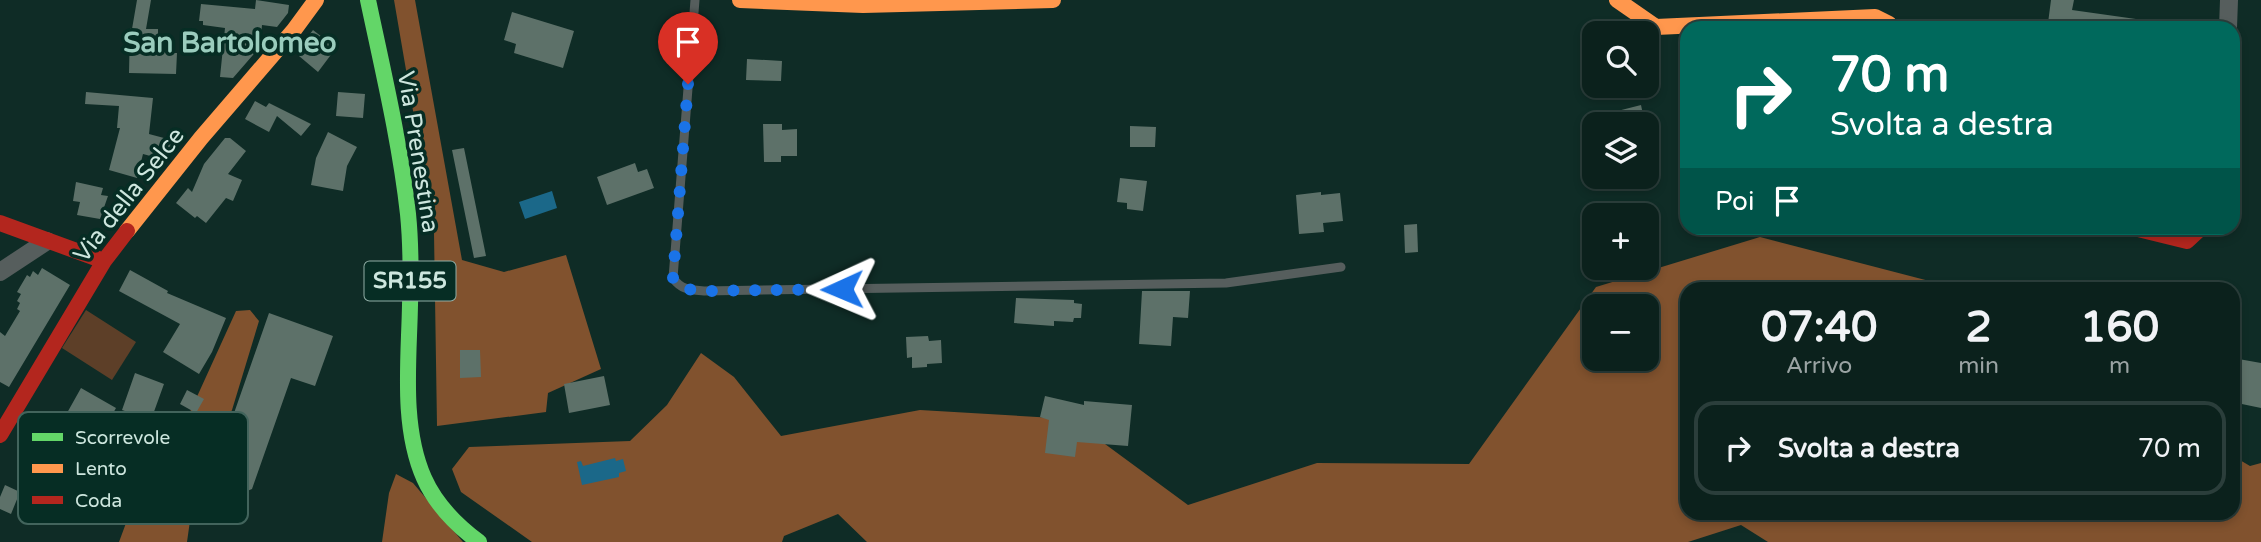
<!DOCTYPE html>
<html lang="it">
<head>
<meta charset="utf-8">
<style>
	body { margin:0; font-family:"Varela Round",sans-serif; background:#142925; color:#f1f3f6; height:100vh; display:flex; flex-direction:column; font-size:26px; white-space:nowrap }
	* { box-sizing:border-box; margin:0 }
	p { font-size:23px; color:#9aa3a3 }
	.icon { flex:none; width:38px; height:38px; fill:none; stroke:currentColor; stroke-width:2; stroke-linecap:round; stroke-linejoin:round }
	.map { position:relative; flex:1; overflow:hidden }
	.sheet { position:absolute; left:1680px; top:282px; width:560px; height:238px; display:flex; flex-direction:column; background:#0b211c; border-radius:21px; box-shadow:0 4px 10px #0003,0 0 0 2px #2b3e3b }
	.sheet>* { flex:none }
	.guide { position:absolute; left:1680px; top:21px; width:560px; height:214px; border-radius:21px; box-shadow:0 4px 10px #0003,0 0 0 2px #2b3e3b; background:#00695c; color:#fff; overflow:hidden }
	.buttons { position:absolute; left:1582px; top:21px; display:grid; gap:14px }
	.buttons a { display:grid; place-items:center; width:77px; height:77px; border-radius:14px; background:#0b211c; box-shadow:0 4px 10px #0003,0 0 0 2px #2b3e3b; font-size:35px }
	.pin { position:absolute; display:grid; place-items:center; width:60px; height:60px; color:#fff; margin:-72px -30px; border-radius:50% 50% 50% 0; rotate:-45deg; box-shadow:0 0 7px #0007 }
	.pin .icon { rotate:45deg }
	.me { position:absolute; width:77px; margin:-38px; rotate:269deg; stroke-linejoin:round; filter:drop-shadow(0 0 5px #0008) }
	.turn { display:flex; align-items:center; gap:24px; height:147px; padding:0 35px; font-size:32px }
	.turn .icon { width:91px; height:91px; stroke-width:2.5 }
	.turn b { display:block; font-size:49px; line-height:60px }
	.then { display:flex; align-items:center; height:66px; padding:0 35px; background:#0003; gap:14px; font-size:26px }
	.eta { display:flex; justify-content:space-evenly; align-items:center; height:119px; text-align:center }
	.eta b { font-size:42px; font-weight:700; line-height:49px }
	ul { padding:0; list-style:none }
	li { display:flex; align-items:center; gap:21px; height:94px; margin:0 14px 10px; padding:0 21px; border:4px solid #2b3e3b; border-radius:21px }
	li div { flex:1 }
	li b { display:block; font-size:26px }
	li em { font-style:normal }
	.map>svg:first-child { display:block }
	.green { fill:#5d3f28 }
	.forest { fill:#81522e; fill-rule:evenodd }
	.water { fill:#1b6889 }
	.building { fill:#5d7169 }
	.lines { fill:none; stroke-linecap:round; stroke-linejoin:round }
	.lane { stroke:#565e5d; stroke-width:9 }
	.street { stroke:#565e5d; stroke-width:18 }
	.fast { stroke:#63d668; stroke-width:16 }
	.slow { stroke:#ff974d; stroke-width:16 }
	.jam { stroke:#b3261e; stroke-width:16 }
	.route { stroke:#1a73e8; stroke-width:12; stroke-dasharray:0 21.6 }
	.labels { text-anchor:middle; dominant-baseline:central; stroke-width:7; stroke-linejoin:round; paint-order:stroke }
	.shield { fill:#062d24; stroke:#91aea6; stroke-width:2 }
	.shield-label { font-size:23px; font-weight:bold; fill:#cde6de }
	.street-label { font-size:24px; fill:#cde6de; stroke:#062d24 }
	.quarter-label { font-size:28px; font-weight:bold; fill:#9accbd; stroke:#062d24 }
	.key { fill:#062d24; stroke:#42645c; stroke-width:2 }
	.key-label { font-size:19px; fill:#cde6de }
</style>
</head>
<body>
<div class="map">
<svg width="2261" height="542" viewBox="0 0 2261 542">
	<rect width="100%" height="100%" fill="#0f2c26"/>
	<!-- green -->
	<path class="green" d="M 86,310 L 136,342 L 112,380 L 62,348 Z"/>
	<!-- forest -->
	<path class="forest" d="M 394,0 L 415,0 L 462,260 L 504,272 L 566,255 L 601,369 L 548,393 L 546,412 L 437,426 L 434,233 Z
		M 1760,237 L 1937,283 L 1947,289 L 1687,289 L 1687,513 L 2233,513 L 2233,456 L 2250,466 L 2261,463 L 2261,542 L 1768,542 L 1741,525 L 1688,542 L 867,542 L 838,514 L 784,536 L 782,542 L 532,542 L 461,492 L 452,469 L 469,447 L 630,441 L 667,405 L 701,353 L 734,377 L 781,436 L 920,410 L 1071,419 L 1188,505 L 1317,463 L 1469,464 L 1596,287 ZM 1594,306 L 1647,306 L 1647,359 L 1594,359 Z
		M 250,310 L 259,321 L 232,410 L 196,478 L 187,542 L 119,542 L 149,461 L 190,412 L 236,311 Z
		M 396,474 L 413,483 L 463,542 L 382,542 L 389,493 Z"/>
	<!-- water -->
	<path class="water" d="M 552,191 L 557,208 L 525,219 L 519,202 Z
		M 615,458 L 616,461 L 623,459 L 626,471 L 619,473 L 619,477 L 582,485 L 577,462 L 581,461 L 583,466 Z"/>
	<!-- building -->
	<path class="building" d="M 137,0 L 151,0 L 146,29 L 158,29 L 158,47 L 168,48 L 168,53 L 177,53 L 176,74 L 129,73 L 130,28 L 132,29 Z
		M 256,0 L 289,5 L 288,13 L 277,27 L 262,25 L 260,47 L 233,78 L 220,77 L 225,28 L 203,25 L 203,21 L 199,21 L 201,4 L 255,9 Z
		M 2051,0 L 2074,0 L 2072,10 L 2143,20 L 2143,28 L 2080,28 L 2048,23 Z
		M 512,12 L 574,31 L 563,68 L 514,53 L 516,44 L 504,40 Z
		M 313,30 L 336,48 L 318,72 L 299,56 L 302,52 L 298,49 Z
		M 747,59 L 782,61 L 781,81 L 746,80 Z
		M 86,92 L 153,98 L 149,134 L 179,142 L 169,155 L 166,154 L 165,160 L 143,154 L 137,178 L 109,170 L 120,128 L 117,128 L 119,106 L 85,104 Z
		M 338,92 L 365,94 L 363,118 L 336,116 Z
		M 255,101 L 266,107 L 269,103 L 311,124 L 301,136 L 277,116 L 269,132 L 245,119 Z
		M 1641,105 L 1645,124 L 1587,124 L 1586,119 Z
		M 763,124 L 782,124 L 782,130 L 797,129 L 797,156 L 781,156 L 781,162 L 764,162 Z
		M 1130,126 L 1156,127 L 1155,147 L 1130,147 Z
		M 328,132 L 357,147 L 347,166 L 343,191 L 311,185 L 316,158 Z
		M 225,138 L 230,138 L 246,151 L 228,174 L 242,180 L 233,201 L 226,198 L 206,223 L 197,216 L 195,218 L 176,203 L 188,188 L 192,192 L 204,164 Z
		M 464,148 L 486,256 L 474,258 L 452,150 Z
		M 635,163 L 638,172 L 647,169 L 654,188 L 607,205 L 597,177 Z
		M 1120,178 L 1147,181 L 1143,211 L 1127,209 L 1127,203 L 1117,202 Z
		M 76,182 L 103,188 L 101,195 L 108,196 L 100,219 L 77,215 L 80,202 L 73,201 Z
		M 1321,192 L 1321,195 L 1340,193 L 1343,221 L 1323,223 L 1324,232 L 1299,234 L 1296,195 Z
		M 1417,224 L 1418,252 L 1405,253 L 1404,225 Z
		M 42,268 L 70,285 L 9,387 L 0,382 L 0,332 L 5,336 L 20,311 L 17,309 L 20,303 L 17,301 L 21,294 L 17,292 L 27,275 L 30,277 L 33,271 L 38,275 Z
		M 130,270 L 168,291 L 167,293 L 226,318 L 212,352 L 199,374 L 163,352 L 180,324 L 119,291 Z
		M 1142,291 L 1190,291 L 1188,318 L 1173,317 L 1171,346 L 1139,344 Z
		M 1016,298 L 1074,300 L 1074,303 L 1082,304 L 1081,318 L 1074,318 L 1073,322 L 1054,321 L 1054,326 L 1014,323 Z
		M 269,313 L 333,336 L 315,386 L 291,378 L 252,489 L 235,496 L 202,485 L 220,434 L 226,436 Z
		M 928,336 L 929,341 L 941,340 L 942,363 L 927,364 L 927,367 L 912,368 L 912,357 L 907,358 L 906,337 Z
		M 460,350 L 480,350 L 481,377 L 460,378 Z
		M 2233,358 L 2261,363 L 2261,408 L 2237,403 L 2242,378 L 2233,376 Z
		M 135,373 L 164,384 L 151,420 L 122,410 Z
		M 604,376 L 610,405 L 569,413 L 564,384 Z
		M 81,388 L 116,408 L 102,433 L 67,413 Z
		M 187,390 L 204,399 L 196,413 L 180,404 Z
		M 1045,396 L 1084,405 L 1084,401 L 1132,405 L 1128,446 L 1077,442 L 1075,457 L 1045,453 L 1049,420 L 1040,417 Z
		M 5,485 L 20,492 L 11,514 L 0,509 L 0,497 Z"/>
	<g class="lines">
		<!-- lane -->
		<path class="lane" d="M 695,0 L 673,278 C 681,290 691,290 704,291 L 1226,283 L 1341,267"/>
		<!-- street -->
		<path class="street" d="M 2228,28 L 2229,0
			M 0,272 L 47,241"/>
		<!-- fast -->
		<path class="fast" d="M 368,0 C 383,71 400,142 408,214 C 411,244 411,274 410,305 C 409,360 401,426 424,478 C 436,505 456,525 479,542"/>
		<!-- slow -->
		<path class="slow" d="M 740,0 L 863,5 L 1053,0
			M 1617,0 L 1656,27 L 1875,17 L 1889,24 L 1891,28
			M 127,231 L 201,138 L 294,30 L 316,0"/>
		<!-- jam -->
		<path class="jam" d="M 0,223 L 104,261
			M 2134,228 L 2187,241 L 2201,228
			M 0,435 L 104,261 L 127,231"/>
	</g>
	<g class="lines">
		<!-- route -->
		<path class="route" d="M 688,84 L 673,278 C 681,290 691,290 704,291 L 842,289"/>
	</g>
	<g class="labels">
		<!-- shield labels -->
		<rect class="shield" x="364.5" y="261.5" width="91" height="39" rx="5"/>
		<g class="shield-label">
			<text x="410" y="281">SR155</text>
		</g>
		<!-- street labels -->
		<g class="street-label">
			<text transform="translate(418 152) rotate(81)">Via Prenestina</text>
			<text transform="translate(129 195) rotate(-52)">Via della Selce</text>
		</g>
		<!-- quarter labels -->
		<g class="quarter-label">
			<text x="230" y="43">San Bartolomeo</text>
		</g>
	</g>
	<!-- legend -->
	<rect x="18" y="412" width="230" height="112" rx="10" class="key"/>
	<rect x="32" y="433" width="31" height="8" fill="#63d668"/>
	<rect x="32" y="464" width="31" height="9" fill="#ff974d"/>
	<rect x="32" y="496" width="31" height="8" fill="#b3261e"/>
	<g class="key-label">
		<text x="75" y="444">Scorrevole</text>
		<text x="75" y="475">Lento</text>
		<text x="75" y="507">Coda</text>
	</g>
</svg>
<div class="buttons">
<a><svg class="icon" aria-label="search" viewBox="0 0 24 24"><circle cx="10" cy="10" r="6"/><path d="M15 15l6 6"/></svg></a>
<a><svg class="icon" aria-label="layers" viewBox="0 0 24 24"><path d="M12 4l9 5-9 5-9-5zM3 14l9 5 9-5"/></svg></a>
<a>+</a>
<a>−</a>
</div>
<div class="pin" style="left:688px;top:84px;background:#d93025"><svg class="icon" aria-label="arrive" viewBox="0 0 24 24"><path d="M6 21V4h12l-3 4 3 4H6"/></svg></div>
<svg class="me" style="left:842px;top:289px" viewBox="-20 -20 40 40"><path d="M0-17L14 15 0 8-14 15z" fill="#1a73e8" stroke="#fff" stroke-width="4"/></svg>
<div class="guide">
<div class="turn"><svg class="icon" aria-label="right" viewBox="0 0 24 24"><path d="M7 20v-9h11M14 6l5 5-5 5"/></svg><div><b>70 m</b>Svolta a destra</div></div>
<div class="then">Poi<svg class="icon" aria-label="arrive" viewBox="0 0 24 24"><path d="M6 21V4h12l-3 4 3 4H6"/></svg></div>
</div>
<section class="sheet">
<div class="eta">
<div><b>07:40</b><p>Arrivo</p></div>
<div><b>2</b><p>min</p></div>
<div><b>160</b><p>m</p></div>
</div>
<ul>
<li><svg class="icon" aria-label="right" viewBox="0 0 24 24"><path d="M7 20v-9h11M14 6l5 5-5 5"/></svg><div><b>Svolta a destra</b></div><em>70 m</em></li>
</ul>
</section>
</div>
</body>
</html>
